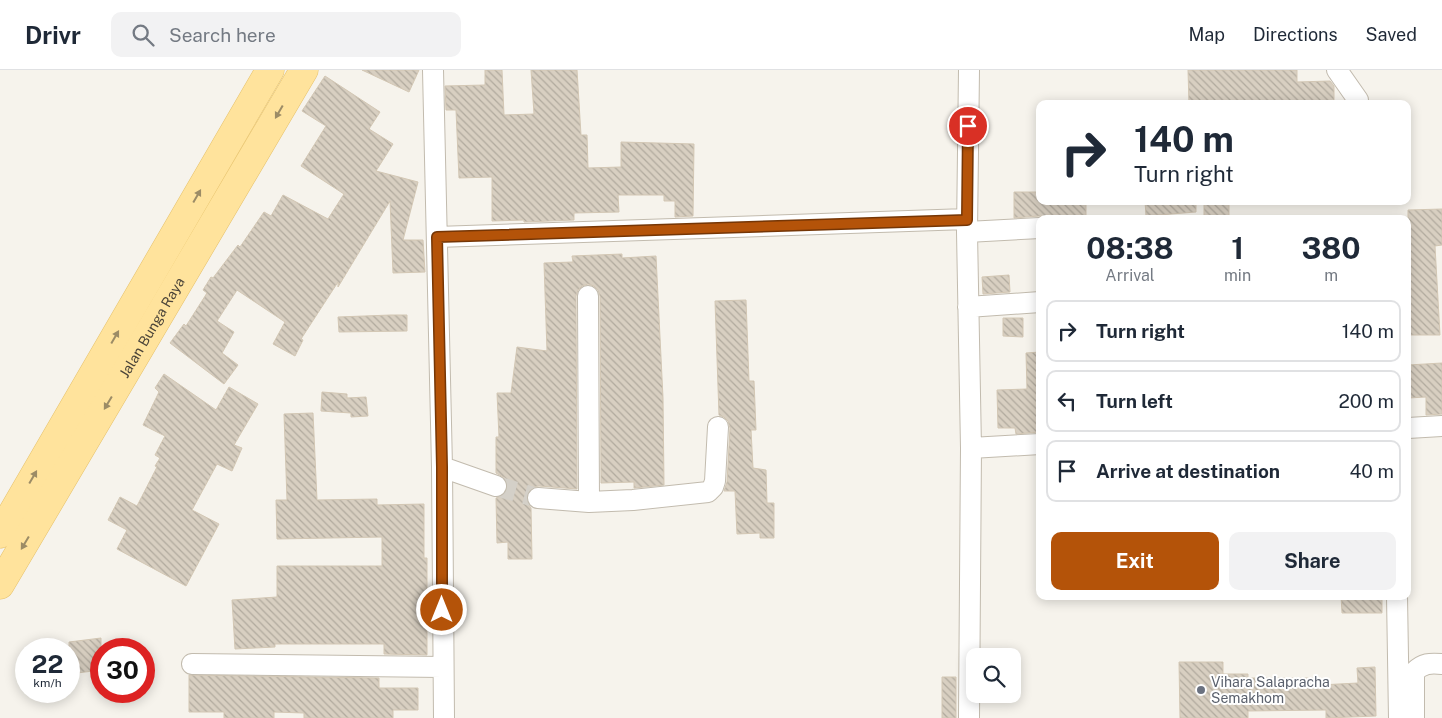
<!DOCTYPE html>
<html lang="en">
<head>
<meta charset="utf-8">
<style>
	body { margin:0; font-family:"Public Sans",sans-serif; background:#f2f2f3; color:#1f2937; height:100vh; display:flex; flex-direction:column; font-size:19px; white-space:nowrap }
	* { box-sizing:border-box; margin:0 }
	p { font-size:16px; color:#747a83 }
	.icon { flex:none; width:28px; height:28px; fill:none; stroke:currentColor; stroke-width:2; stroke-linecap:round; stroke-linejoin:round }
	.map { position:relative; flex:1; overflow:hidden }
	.details { position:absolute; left:1036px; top:145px; width:375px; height:385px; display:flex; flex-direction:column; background:#fff; border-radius:10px; box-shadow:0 2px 12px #0003 }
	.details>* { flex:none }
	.banner { position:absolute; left:1036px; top:30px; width:375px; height:105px; border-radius:10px; box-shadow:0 2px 12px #0003; background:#fff; color:#1f2937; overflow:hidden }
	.fabs { position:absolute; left:966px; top:578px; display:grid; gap:10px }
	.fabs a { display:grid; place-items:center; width:55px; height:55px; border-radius:10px; background:#fff; box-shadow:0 2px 12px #0003; font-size:25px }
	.speed { position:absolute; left:15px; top:568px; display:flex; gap:10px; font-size:25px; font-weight:700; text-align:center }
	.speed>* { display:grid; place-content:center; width:65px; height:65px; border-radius:50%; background:#fff; box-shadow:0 2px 12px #0003; line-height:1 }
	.speed small { font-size:12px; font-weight:400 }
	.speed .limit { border:8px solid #d22; background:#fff; color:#111 }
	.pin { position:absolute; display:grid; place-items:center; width:42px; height:42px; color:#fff; margin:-21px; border:2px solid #fff; border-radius:50%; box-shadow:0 1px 5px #0007 }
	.me { position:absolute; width:55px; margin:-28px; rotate:0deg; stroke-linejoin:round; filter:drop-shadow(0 0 4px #0008) }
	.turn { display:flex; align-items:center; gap:18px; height:105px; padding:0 15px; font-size:22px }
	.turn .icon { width:65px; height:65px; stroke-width:2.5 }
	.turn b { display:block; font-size:35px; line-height:42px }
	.eta { display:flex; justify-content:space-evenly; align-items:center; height:85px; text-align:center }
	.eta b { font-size:30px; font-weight:700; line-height:35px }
	.cta { display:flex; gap:10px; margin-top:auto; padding:10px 15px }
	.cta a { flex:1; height:58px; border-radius:10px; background:#b45309; color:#fff; font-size:20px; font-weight:700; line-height:58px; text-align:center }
	.cta a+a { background:#f2f2f3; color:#1f2937 }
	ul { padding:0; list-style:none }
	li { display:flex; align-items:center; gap:15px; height:62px; margin:0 10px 8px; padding:0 5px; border:2px solid #e0e1e3; border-radius:10px }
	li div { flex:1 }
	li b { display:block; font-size:19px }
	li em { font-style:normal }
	header { display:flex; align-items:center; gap:30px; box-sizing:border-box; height:70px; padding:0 25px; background:#fff; border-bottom:1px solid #e0e1e3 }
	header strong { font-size:24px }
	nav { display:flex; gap:28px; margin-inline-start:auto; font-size:18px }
	.search { width:350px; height:45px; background:#f2f2f3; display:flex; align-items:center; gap:12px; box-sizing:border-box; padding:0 18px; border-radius:10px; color:#747a83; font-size:19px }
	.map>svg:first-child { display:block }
	.building { fill:url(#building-back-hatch); stroke:#d3c7b4 }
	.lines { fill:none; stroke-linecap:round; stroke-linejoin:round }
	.street-tunnel { stroke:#d4d0c8; stroke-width:20; stroke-dasharray:20 10; stroke-linecap:butt }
	.street-casing { stroke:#c2bbae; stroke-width:22 }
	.primary-casing { stroke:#e6c16a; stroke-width:29 }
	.street { stroke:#fff; stroke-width:20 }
	.primary { stroke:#ffe39c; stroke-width:28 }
	.oneway { fill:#9c8c66 }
	.route-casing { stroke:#753606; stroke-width:12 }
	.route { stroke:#b45309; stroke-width:9 }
	.worship-dot { fill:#6b7280; stroke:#fff; stroke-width:2 }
	.labels { text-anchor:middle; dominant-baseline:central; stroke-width:4; stroke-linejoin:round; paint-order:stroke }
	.street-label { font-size:14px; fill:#4b4439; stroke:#fff }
	.worship-label { font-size:14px; fill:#5b616d; stroke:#fff; text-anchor:start }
</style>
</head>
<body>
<header>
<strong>Drivr</strong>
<div class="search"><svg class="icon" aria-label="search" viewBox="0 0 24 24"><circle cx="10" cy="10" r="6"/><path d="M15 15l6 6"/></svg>Search here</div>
<nav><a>Map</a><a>Directions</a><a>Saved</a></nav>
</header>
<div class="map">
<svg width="1442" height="648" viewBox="0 0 1442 648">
	<defs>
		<pattern id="building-back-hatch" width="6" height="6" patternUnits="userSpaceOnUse" patternTransform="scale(1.25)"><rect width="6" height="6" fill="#d8cfc1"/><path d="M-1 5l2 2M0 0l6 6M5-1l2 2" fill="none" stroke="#b1aa9e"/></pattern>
	</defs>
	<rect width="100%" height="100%" fill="#f6f3ec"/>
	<!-- building -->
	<path class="building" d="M 362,0 L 419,0 L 409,22 Z
		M 485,0 L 502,0 L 504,45 L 534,44 L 531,0 L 577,0 L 581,65 L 587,65 L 588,98 L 621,97 L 621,72 L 694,74 L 693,146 L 675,147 L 675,131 L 664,131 L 664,125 L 618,125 L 619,142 L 574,143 L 574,150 L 524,152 L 524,150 L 492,151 L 492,107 L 459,108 L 456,40 L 446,40 L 445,16 L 485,15 Z
		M 1188,0 L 1297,0 L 1297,12 L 1330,11 L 1334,16 L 1334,34 L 1189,34 Z
		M 325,6 L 380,42 L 369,59 L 393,74 L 376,101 L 418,112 L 403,170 L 423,170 L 425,202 L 393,203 L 390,131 L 338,217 L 338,212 L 301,269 L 303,270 L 295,286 L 273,274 L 285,252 L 237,220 L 217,251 L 234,262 L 222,283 L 238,295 L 224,314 L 170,273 L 184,254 L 186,256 L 207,223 L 203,220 L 211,207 L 213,208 L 238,175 L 240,177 L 264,142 L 271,146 L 283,125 L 328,149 L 344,124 L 301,96 L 326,56 L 302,41 Z
		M 1014,122 L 1040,122 L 1040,131 L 1086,131 L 1086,149 L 1047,149 L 1039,146 L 1014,148 Z
		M 1145,131 L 1196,131 L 1196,142 L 1146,146 Z
		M 1229,133 L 1229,147 L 1204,148 L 1204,134 Z
		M 1442,139 L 1442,175 L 1435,176 L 1440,265 L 1408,265 L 1408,140 Z
		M 622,184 L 622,188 L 656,186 L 663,328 L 664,415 L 634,418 L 634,412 L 601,413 L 600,226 L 598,220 L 594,216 L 588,214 L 582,216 L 578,220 L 576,226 L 577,419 L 539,416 L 533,417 L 529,421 L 526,428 L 528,434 L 531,438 L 532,489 L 508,489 L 508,472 L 497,473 L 496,428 L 504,425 L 507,419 L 508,414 L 505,408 L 496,403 L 496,367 L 499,367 L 497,323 L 511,323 L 517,277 L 547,281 L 544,193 L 573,192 L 572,186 Z
		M 1009,205 L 1010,222 L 983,224 L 982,207 Z
		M 746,230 L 749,311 L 754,311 L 756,360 L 751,360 L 753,398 L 766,400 L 767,433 L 774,433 L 774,468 L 760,468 L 760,463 L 737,464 L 735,421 L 724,421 L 727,412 L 730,358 L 728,351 L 724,347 L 719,345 L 715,231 Z
		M 391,245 L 407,245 L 407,261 L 339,262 L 338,247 Z
		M 1003,248 L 1023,248 L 1023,267 L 1003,266 Z
		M 1040,282 L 1040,362 L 1016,364 L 1015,358 L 998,358 L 997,320 L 1027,319 L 1026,283 Z
		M 1442,293 L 1442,344 L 1426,345 L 1426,327 L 1408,328 L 1408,295 Z
		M 164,304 L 216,340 L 229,317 L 258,334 L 234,375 L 242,378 L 232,401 L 217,394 L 192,440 L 219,454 L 186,516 L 117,479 L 127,460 L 108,450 L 120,427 L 137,436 L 157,397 L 155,396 L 160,388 L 155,385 L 165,366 L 143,355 L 159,322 L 155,318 Z
		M 322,322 L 347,324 L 347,328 L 366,327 L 368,346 L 351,347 L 351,343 L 321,341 Z
		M 313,343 L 317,430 L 377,429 L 377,435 L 424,434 L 424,488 L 427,488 L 427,585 L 384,584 L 384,574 L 275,574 L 275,577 L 235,579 L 232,530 L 277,527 L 277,496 L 382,496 L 382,467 L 277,469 L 276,430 L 287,430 L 284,344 Z
		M 1341,526 L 1382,526 L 1382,543 L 1342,543 Z
		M 101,568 L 101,600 L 69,604 L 69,572 Z
		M 1179,592 L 1223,592 L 1223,604 L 1248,604 L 1248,608 L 1320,608 L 1320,615 L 1358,613 L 1357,598 L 1375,597 L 1376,646 L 1326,648 L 1326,640 L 1248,641 L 1248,648 L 1180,648 Z
		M 189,605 L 379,608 L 379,618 L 418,618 L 418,640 L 393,640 L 393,648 L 304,648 L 304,643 L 274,642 L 274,648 L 224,648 L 224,642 L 189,642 Z
		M 942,607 L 956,607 L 956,648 L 942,648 Z"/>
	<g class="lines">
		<!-- street-tunnel -->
		<path class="street-tunnel" d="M 496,416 L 538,428"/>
		<defs>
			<path id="street" d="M 433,0 L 442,397 L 444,648
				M 969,0 L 967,162 L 971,378 L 969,648
				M 1337,0 L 1358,30 L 1358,34
				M 967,162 L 1040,158
				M 437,167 L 967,149
				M 588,226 L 589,432
				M 968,237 L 1040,232
				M 1408,358 L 1442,356
				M 971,378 L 1040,374
				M 442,397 L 496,416
				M 538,428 L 589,432 L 633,430 L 708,422 L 713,417 L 715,411 L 718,357
				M 1397,526 L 1399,648
				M 192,594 L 442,597
				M 1414,648 L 1414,602 C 1423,593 1430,593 1442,594"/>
			<g id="primary">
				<path d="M 0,464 L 270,0"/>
				<path id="s1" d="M 0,515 L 304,0"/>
			</g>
		</defs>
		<!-- street casing -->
		<use href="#street" class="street-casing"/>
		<!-- primary casing -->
		<use href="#primary" class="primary-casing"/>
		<!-- street -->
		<use href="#street" class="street"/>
		<!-- primary -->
		<use href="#primary" class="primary"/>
	</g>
	<!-- one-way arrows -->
	<defs><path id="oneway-solid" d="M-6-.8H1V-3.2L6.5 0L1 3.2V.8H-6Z" transform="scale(1.25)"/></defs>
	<g class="oneway">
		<use href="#oneway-solid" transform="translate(279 42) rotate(120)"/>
		<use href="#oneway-solid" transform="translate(197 126) rotate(-60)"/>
		<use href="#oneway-solid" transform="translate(115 267) rotate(-60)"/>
		<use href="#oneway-solid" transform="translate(108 333) rotate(121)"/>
		<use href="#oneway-solid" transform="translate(33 407) rotate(-60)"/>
		<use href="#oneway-solid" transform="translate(25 473) rotate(121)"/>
	</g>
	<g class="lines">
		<defs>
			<path id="route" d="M 442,540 L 442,397 L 437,167 L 967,150 L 968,56"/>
		</defs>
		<!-- route casing -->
		<use href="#route" class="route-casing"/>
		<!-- route -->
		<use href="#route" class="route"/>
	</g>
	<!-- markers -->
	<circle class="worship-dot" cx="1201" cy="620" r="5"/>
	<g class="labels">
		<!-- street labels -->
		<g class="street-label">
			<text stroke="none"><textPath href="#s1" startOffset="299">Jalan Bunga Raya</textPath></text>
		</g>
		<!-- worship labels -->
		<g class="worship-label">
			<text x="1211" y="612">Vihara Salapracha<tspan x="1211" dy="16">Semakhom</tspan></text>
		</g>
	</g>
</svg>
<div class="fabs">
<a><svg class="icon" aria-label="search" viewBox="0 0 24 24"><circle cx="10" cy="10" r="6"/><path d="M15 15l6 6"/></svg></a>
</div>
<div class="speed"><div>22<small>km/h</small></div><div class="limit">30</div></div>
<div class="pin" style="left:968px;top:56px;background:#d93025"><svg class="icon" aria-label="arrive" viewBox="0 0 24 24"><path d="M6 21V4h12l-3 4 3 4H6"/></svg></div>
<svg class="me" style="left:442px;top:540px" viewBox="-20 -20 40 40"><circle r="17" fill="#b45309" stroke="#fff" stroke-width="3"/><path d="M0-11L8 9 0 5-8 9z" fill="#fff"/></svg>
<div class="banner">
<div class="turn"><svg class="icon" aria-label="right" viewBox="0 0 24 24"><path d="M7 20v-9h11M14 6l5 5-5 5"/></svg><div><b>140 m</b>Turn right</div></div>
</div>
<section class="details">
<div class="eta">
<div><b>08:38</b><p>Arrival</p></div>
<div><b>1</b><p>min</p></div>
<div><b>380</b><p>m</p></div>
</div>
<ul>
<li><svg class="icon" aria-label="right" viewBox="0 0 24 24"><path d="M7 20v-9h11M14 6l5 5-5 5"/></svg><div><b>Turn right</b></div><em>140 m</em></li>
<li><svg class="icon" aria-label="left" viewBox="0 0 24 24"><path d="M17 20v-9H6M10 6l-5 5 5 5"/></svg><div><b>Turn left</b></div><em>200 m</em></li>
<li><svg class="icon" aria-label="arrive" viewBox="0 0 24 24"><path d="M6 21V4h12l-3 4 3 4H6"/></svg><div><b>Arrive at destination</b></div><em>40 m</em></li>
</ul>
<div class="cta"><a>Exit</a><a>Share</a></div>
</section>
</div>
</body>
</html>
